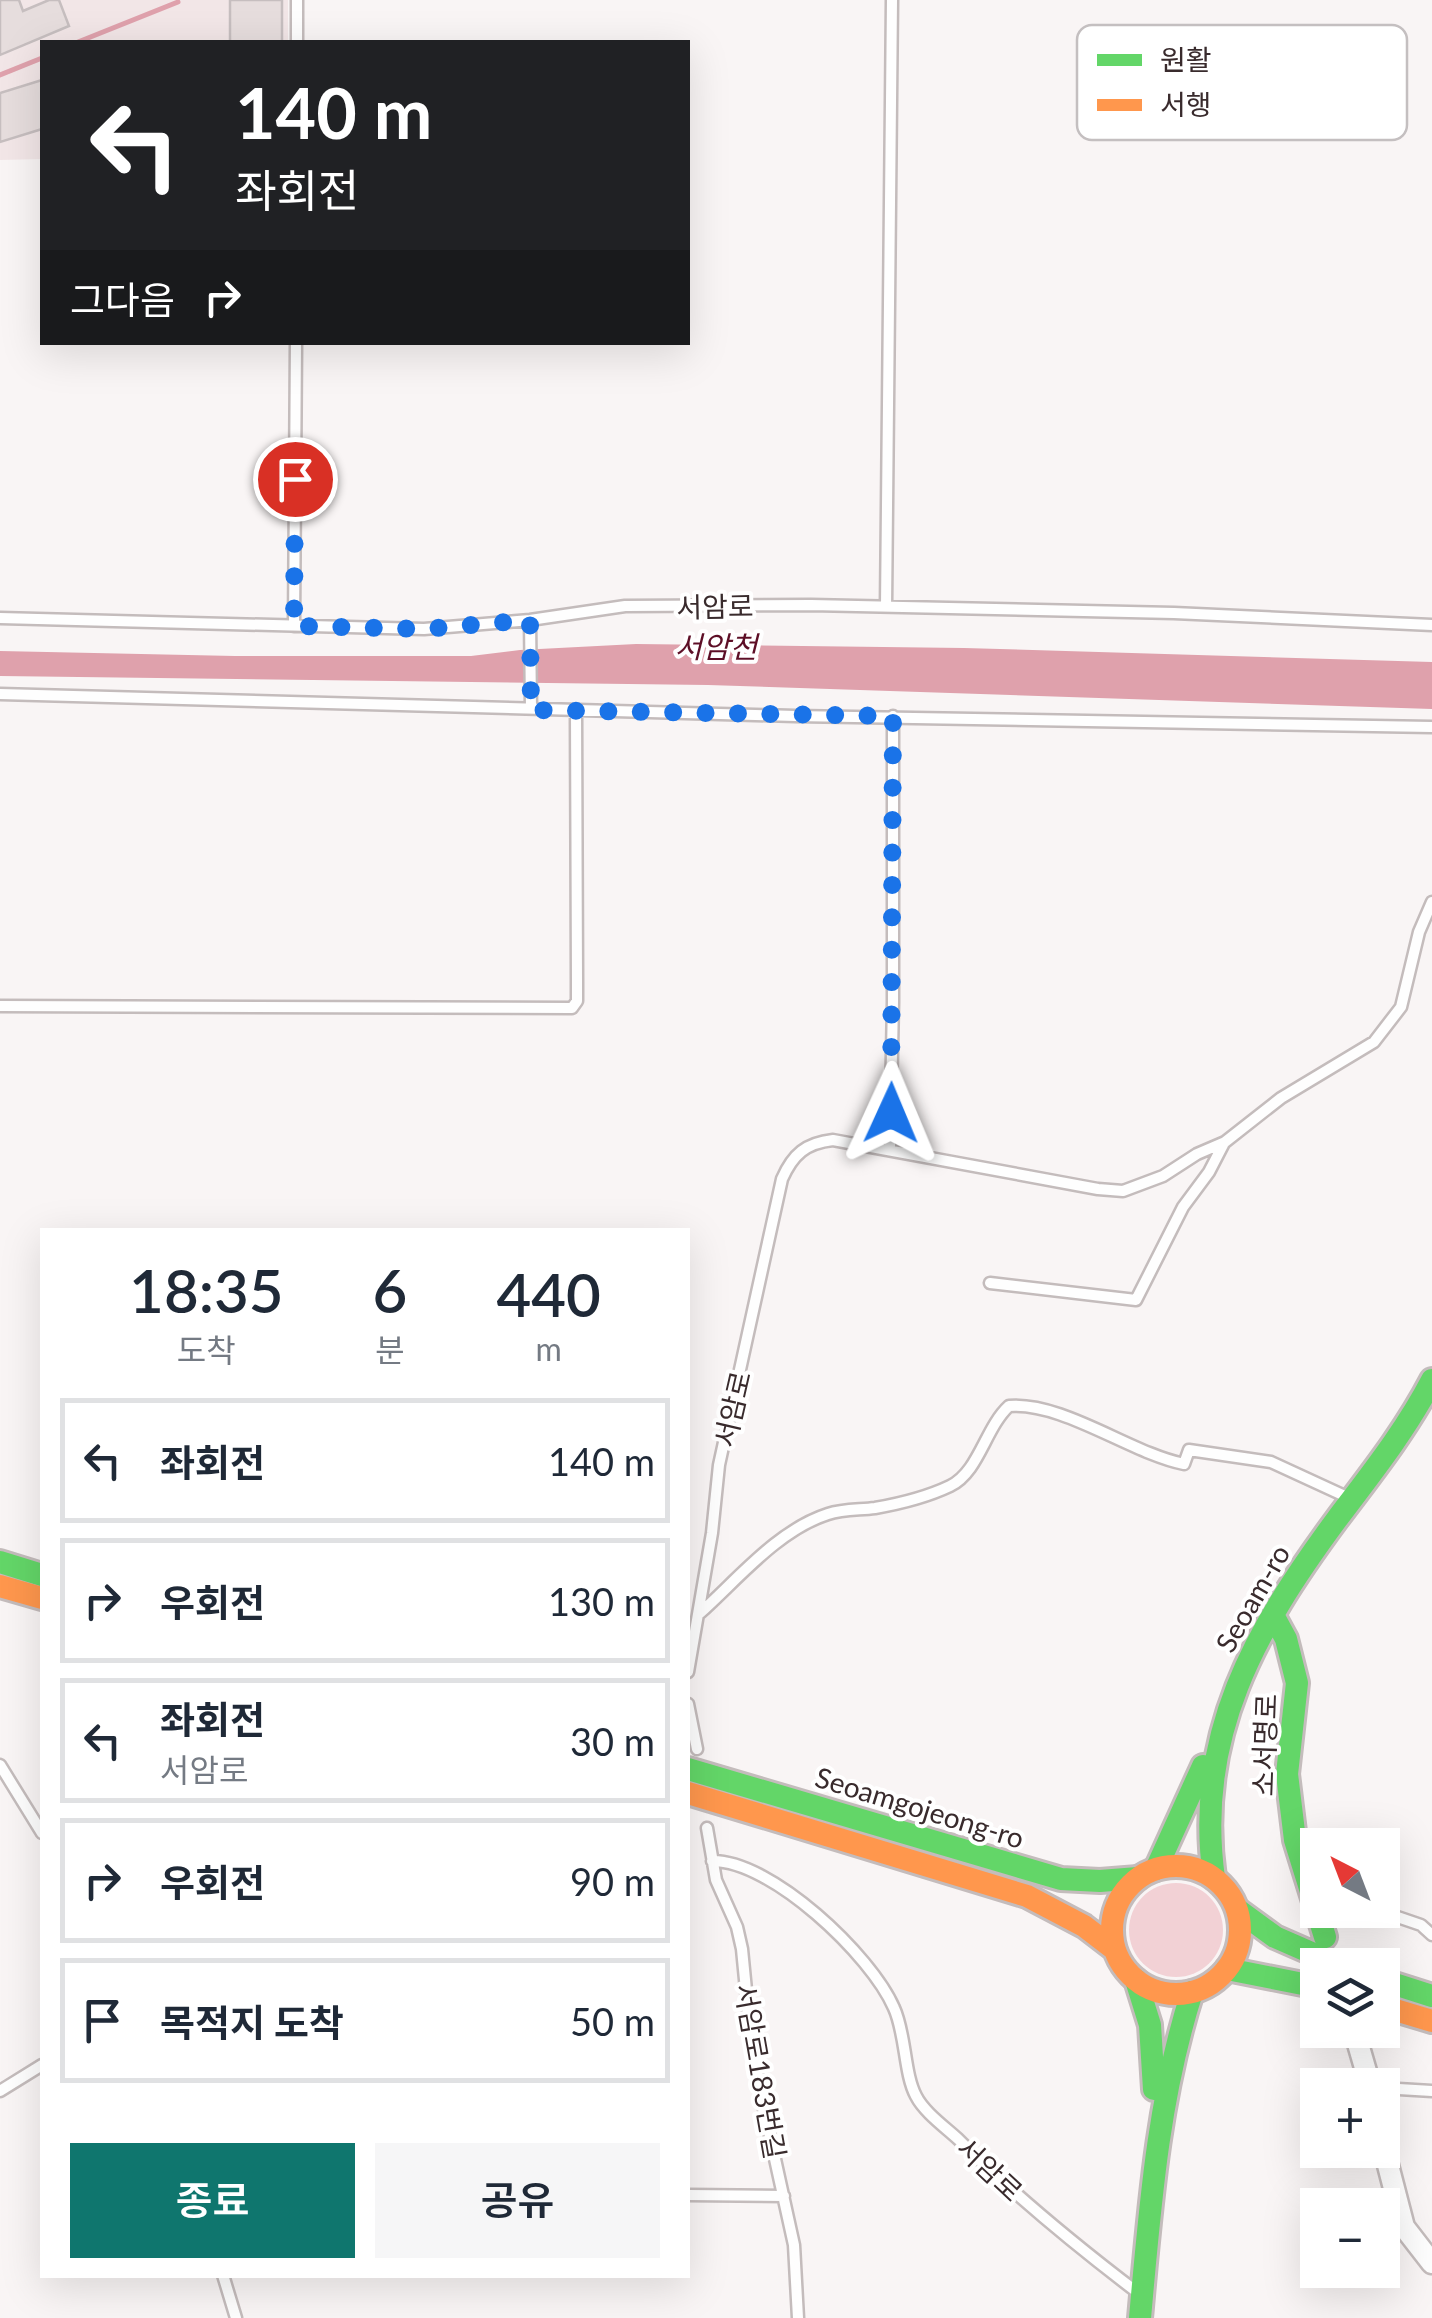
<!DOCTYPE html>
<html lang="ko">
<head>
<meta charset="utf-8">
<style>
	body { margin:0; font-family:Lato,"Noto Sans KR",sans-serif; background:#f6f6f7; color:#1f2937; height:100vh; display:flex; flex-direction:column; font-size:38px; white-space:nowrap }
	* { box-sizing:border-box; margin:0 }
	p { font-size:32px; color:#747a83 }
	.icon { flex:none; width:55px; height:55px; fill:none; stroke:currentColor; stroke-width:2; stroke-linecap:round; stroke-linejoin:round }
	.map { position:relative; flex:1; overflow:hidden }
	.details { position:absolute; left:40px; top:1228px; width:650px; height:1050px; display:flex; flex-direction:column; background:#fff; border-radius:0px; box-shadow:0 10px 40px #0002 }
	.details>* { flex:none }
	.guide { position:absolute; left:40px; top:40px; width:650px; height:305px; border-radius:0px; box-shadow:0 10px 40px #0002; background:#202124; color:#fff; overflow:hidden }
	.needle { width:65px; rotate:318deg }
	.buttons { position:absolute; left:1300px; top:1828px; display:grid; gap:20px }
	.buttons a { display:grid; place-items:center; width:100px; height:100px; border-radius:0px; background:#fff; box-shadow:0 10px 40px #0002; font-size:50px }
	.pin { position:absolute; display:grid; place-items:center; width:85px; height:85px; color:#fff; margin:-42px; border:5px solid #fff; border-radius:50%; box-shadow:0 2px 10px #0007 }
	.me { position:absolute; width:110px; margin:-55px; rotate:1deg; stroke-linejoin:round; filter:drop-shadow(0 0 8px #0008) }
	.turn { display:flex; align-items:center; gap:35px; height:210px; padding:0 30px; font-size:45px }
	.turn .icon { width:130px; height:130px; stroke-width:2.5 }
	.turn b { display:block; font-size:70px; line-height:85px }
	.then { display:flex; align-items:center; height:95px; padding:0 30px; background:#0003; gap:20px; font-size:38px }
	.eta { display:flex; justify-content:space-evenly; align-items:center; height:170px; text-align:center }
	.eta b { font-size:60px; font-weight:600; line-height:70px }
	.action { display:flex; gap:20px; margin-top:auto; padding:20px 30px }
	.action a { flex:1; height:115px; border-radius:0px; background:#0f766e; color:#fff; font-size:40px; font-weight:600; line-height:115px; text-align:center }
	.action a+a { background:#f6f6f7; color:#1f2937 }
	ul { padding:0; list-style:none }
	li { display:flex; align-items:center; gap:30px; height:125px; margin:0 20px 15px; padding:0 10px; border:5px solid #e0e1e3; border-radius:0px }
	li div { flex:1 }
	li b { display:block; font-size:38px }
	li em { font-style:normal }
	.map>svg:first-child { display:block }
	.built { fill:#f2e6e7 }
	.green { fill:#f2d1d5 }
	.water { fill:#dfa1ac }
	.lines { fill:none; stroke-linecap:round; stroke-linejoin:round }
	.stream { stroke:#dfa1ac; stroke-width:5 }
	.building { fill:#e6dddd; stroke:#c6bebf; stroke-width:2.5 }
	.lane-casing { stroke:#c4bcbc; stroke-width:15 }
	.street-casing { stroke:#c4bcbc; stroke-width:25 }
	.fast-casing { stroke:#c4bcbc; stroke-width:28 }
	.slow-casing { stroke:#c4bcbc; stroke-width:28 }
	.lane { stroke:#fefefe; stroke-width:10 }
	.street { stroke:#fefefe; stroke-width:20 }
	.fast { stroke:#63d668; stroke-width:22 }
	.slow { stroke:#ff974d; stroke-width:22 }
	.route { stroke:#1a73e8; stroke-width:18; stroke-dasharray:0 32.4 }
	.labels { text-anchor:middle; dominant-baseline:central; stroke-width:8; stroke-linejoin:round; paint-order:stroke }
	.street-label { font-size:28px; fill:#392b2d; stroke:#fff }
	.water-label { font-size:30px; font-style:italic; fill:#5d0e26; stroke:#fff }
	.key { fill:#fff; stroke:#c4bfc0; stroke-width:2.5 }
	.key-label { font-size:28px; fill:#392b2d }
</style>
</head>
<body>
<div class="map">
<svg width="1432" height="2318" viewBox="0 0 1432 2318">
	<rect width="100%" height="100%" fill="#f9f5f5"/>
	<!-- built -->
	<path class="built" d="M 0,0 L 288,0 L 288,42 L 42,42 L 42,159 L 0,160 Z"/>
	<!-- green -->
	<path class="green" d="M1129 1930a47 47 0 1 1 94 0a47 47 0 1 1-94 0Z"/>
	<!-- water -->
	<path class="water" d="M 636,644 L 964,648 L 1432,662 L 1432,709 L 708,685 L 0,676 L 0,651 L 235,656 L 471,656 L 520,650 Z"/>
	<g class="lines">
		<!-- stream -->
		<path class="stream" d="M 78,42 L 178,2
			M 0,75 L 42,58"/>
	</g>
	<!-- building -->
	<path class="building" d="M 0,0 L 19,0 L 23,11 L 49,0 L 59,0 L 69,26 L 0,55 Z
		M 230,0 L 282,0 L 282,42 L 230,42 Z
		M 42,80 L 42,129 L 0,142 L 0,93 Z"/>
	<g class="lines">
		<defs>
			<path id="lane" d="M 297,42 L 297,0
				M 886,607 L 892,0
				M 0,618 L 424,629 L 530,620 L 625,606 L 811,605 L 1174,613 L 1432,625
				M 530,620 L 531,709
				M 294,626 L 296,342
				M 0,694 L 795,716 L 1432,727
				M 0,1006 L 572,1008 L 577,1001 L 577,982 L 576,711
				M 890,1150 L 893,1002 L 893,716
				M 990,1283 L 1136,1300 L 1183,1207 L 1209,1172 L 1224,1143
				M 700,1613 C 738,1579 778,1530 828,1514 C 843,1509 860,1510 875,1508 C 898,1504 929,1496 950,1486 C 979,1472 985,1428 1009,1406 C 1064,1402 1130,1453 1184,1464 L 1189,1450 L 1271,1462 L 1347,1497
				M 688,1672 L 712,1533 L 719,1465 L 782,1179 C 793,1154 806,1143 833,1140 L 1098,1189 L 1123,1191 L 1163,1176 L 1197,1154 L 1225,1142 L 1281,1098 L 1374,1042 L 1401,1007 L 1419,932 L 1432,902
				M 688,1704 L 697,1749
				M 0,1765 L 42,1833
				M 707,1828 L 716,1880 L 737,1927 L 742,1949 L 750,2031 L 762,2100 L 794,2245 L 798,2318
				M 712,1861 C 771,1860 871,1955 894,2008 C 906,2034 904,2074 916,2096 C 924,2112 945,2127 958,2139 C 1014,2195 1074,2244 1137,2292
				M 1377,1910 L 1421,1925 L 1432,1935
				M 1382,2088 L 1432,2091
				M 0,2091 L 42,2065
				M 688,2195 L 784,2196
				M 223,2275 L 236,2318"/>
			<path id="street" d="M 1354,2030 L 1370,2085
				M 1382,2142 L 1404,2227 L 1432,2263"/>
			<path id="fast" d="M 0,1562 L 42,1575
				M 1273,1615 L 1286,1639 L 1297,1683 L 1287,1774 L 1295,1840 L 1325,1937
				M 688,1769 L 1061,1879 L 1100,1881 L 1138,1878
				M 1156,1869 L 1203,1766
				M 1214,1878 C 1194,1736 1255,1630 1337,1519 C 1371,1474 1406,1430 1432,1380
				M 1238,1910 L 1275,1937 L 1339,1965
				M 1227,1969 L 1318,1987
				M 1136,1980 L 1150,2025 L 1154,2089
				M 1382,1980 L 1432,1996
				M 1140,2318 C 1150,2207 1158,2098 1192,1992"/>
			<path id="slow" d="M 0,1586 L 42,1598
				M 688,1793 L 1027,1896 L 1084,1926 L 1114,1949
				M1112 1930a64 64 0 1 1 128 0a64 64 0 1 1-128 0Z
				M 1382,2006 L 1432,2021"/>
		</defs>
		<!-- lane casing -->
		<use href="#lane" class="lane-casing"/>
		<!-- street casing -->
		<use href="#street" class="street-casing"/>
		<!-- fast casing -->
		<use href="#fast" class="fast-casing"/>
		<!-- slow casing -->
		<use href="#slow" class="slow-casing"/>
		<!-- lane -->
		<use href="#lane" class="lane"/>
		<!-- street -->
		<use href="#street" class="street"/>
		<!-- fast -->
		<use href="#fast" class="fast"/>
		<!-- slow -->
		<use href="#slow" class="slow"/>
	</g>
	<g class="lines">
		<!-- route -->
		<path class="route" d="M 295,479 L 294,626 L 424,629 L 530,620 L 531,710 L 893,716 L 891,1113"/>
	</g>
	<g class="labels">
		<!-- street labels -->
		<g class="street-label">
			<text transform="translate(715 606) rotate(-1)">서암로</text>
			<text transform="translate(732 1409) rotate(-77)">서암로</text>
			<text transform="translate(1252 1598) rotate(-60)">Seoam-ro</text>
			<text transform="translate(1264 1745) rotate(-88)">소서명로</text>
			<text transform="translate(920 1807) rotate(17)">Seoamgojeong-ro</text>
			<text transform="translate(761 2071) rotate(80)">서암로183번길</text>
			<text transform="translate(990 2169) rotate(43)">서암로</text>
		</g>
		<!-- water labels -->
		<g class="water-label">
			<text x="716" y="646">서암천</text>
		</g>
	</g>
	<!-- legend -->
	<rect x="1077" y="25" width="330" height="115" rx="15" class="key"/>
	<rect x="1097" y="54" width="45" height="12" fill="#63d668"/>
	<rect x="1097" y="99" width="45" height="12" fill="#ff974d"/>
	<g class="key-label">
		<text x="1160" y="70">원활</text>
		<text x="1160" y="115">서행</text>
	</g>
</svg>
<div class="buttons">
<a><svg class="needle" viewBox="-14 -14 28 28"><path d="M0-13l5 13h-10z" fill="#e53935"/><path d="M0 13l5-13h-10z" fill="#747a83"/></svg></a>
<a><svg class="icon" aria-label="layers" viewBox="0 0 24 24"><path d="M12 4l9 5-9 5-9-5zM3 14l9 5 9-5"/></svg></a>
<a>+</a>
<a>−</a>
</div>
<div class="pin" style="left:295px;top:479px;background:#d93025"><svg class="icon" aria-label="arrive" viewBox="0 0 24 24"><path d="M6 21V4h12l-3 4 3 4H6"/></svg></div>
<svg class="me" style="left:891px;top:1113px" viewBox="-20 -20 40 40"><path d="M0-17L14 15 0 8-14 15z" fill="#1a73e8" stroke="#fff" stroke-width="4"/></svg>
<div class="guide">
<div class="turn"><svg class="icon" aria-label="left" viewBox="0 0 24 24"><path d="M17 20v-9H6M10 6l-5 5 5 5"/></svg><div><b>140 m</b>좌회전</div></div>
<div class="then">그다음<svg class="icon" aria-label="right" viewBox="0 0 24 24"><path d="M7 20v-9h11M14 6l5 5-5 5"/></svg></div>
</div>
<section class="details">
<div class="eta">
<div><b>18:35</b><p>도착</p></div>
<div><b>6</b><p>분</p></div>
<div><b>440</b><p>m</p></div>
</div>
<ul>
<li><svg class="icon" aria-label="left" viewBox="0 0 24 24"><path d="M17 20v-9H6M10 6l-5 5 5 5"/></svg><div><b>좌회전</b></div><em>140 m</em></li>
<li><svg class="icon" aria-label="right" viewBox="0 0 24 24"><path d="M7 20v-9h11M14 6l5 5-5 5"/></svg><div><b>우회전</b></div><em>130 m</em></li>
<li><svg class="icon" aria-label="left" viewBox="0 0 24 24"><path d="M17 20v-9H6M10 6l-5 5 5 5"/></svg><div><b>좌회전</b><p>서암로</p></div><em>30 m</em></li>
<li><svg class="icon" aria-label="right" viewBox="0 0 24 24"><path d="M7 20v-9h11M14 6l5 5-5 5"/></svg><div><b>우회전</b></div><em>90 m</em></li>
<li><svg class="icon" aria-label="arrive" viewBox="0 0 24 24"><path d="M6 21V4h12l-3 4 3 4H6"/></svg><div><b>목적지 도착</b></div><em>50 m</em></li>
</ul>
<div class="action"><a>종료</a><a>공유</a></div>
</section>
</div>
</body>
</html>
